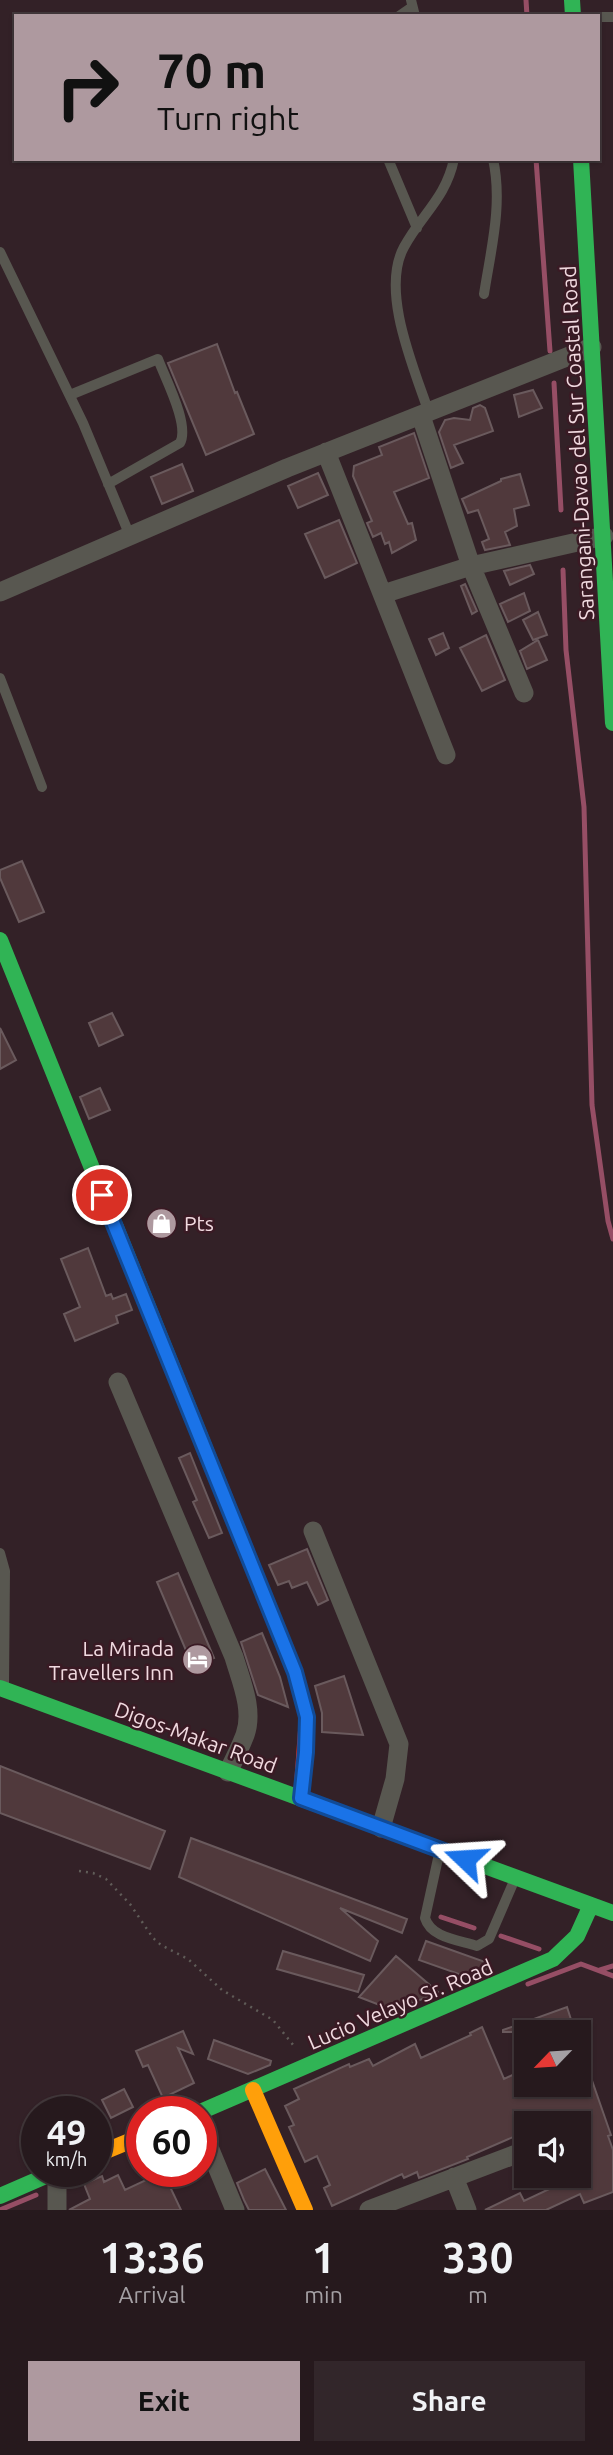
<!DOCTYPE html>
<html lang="en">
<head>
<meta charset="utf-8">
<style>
	body { margin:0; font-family:Ubuntu,sans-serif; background:#32262a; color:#f1f3f6; height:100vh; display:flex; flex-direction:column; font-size:26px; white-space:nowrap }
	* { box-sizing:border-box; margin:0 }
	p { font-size:23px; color:#a4a0a4 }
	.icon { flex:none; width:38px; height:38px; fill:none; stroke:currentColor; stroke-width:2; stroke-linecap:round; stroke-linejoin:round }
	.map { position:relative; height:2210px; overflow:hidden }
	.details { display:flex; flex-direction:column; background:#26191d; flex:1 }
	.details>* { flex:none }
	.banner { position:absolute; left:14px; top:14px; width:586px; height:147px; border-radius:0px; box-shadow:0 2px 5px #0004,0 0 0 2px #42383b; background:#ae999f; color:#111; overflow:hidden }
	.needle { width:46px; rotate:245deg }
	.buttons { position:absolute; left:514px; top:2020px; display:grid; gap:14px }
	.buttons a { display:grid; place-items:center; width:77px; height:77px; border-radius:0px; background:#26191d; box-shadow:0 2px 5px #0004,0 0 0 2px #42383b; font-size:35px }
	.speed { position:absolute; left:21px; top:2096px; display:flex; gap:14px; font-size:35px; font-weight:700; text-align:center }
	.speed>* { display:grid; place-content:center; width:91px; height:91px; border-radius:50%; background:#26191d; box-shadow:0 2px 5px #0004,0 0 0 2px #42383b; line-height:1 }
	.speed small { font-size:18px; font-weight:400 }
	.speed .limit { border:10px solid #d22; background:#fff; color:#111 }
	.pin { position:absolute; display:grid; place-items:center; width:60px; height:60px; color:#fff; margin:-30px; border:4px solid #fff; border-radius:50%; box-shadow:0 2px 7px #0007 }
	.me { position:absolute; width:77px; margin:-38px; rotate:290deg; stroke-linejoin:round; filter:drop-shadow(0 0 5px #0008) }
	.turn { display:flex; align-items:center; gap:24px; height:147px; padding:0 28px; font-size:32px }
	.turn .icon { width:91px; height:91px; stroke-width:2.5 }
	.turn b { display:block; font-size:49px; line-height:60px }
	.eta { display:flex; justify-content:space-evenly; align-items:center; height:119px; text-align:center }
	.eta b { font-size:42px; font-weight:600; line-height:49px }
	.cta { display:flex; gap:14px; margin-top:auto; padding:14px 28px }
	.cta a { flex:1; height:80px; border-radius:0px; background:#ae999f; color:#111; font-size:28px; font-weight:600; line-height:80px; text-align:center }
	.cta a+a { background:#32262a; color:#f1f3f6 }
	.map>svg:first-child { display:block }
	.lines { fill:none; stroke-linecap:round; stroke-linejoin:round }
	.stream { stroke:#964e65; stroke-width:5 }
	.building { fill:#50393c; stroke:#6a5a5d; stroke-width:2 }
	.path { stroke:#605c58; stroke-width:2.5; stroke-dasharray:2 5; stroke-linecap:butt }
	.lane { stroke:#585750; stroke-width:10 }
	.street { stroke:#585750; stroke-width:19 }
	.fast { stroke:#30b455; stroke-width:16 }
	.slow { stroke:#ff9f0a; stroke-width:16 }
	.jam { stroke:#e5322d; stroke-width:16 }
	.route-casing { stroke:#114b97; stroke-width:18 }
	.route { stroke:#1a73e8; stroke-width:12 }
	.labels { text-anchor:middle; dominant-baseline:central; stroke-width:5; stroke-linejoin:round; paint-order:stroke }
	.street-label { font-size:21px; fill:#f1dae0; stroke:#3a1a24 }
	.poi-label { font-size:21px; fill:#f1dae0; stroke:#3a1a24; text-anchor:start }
</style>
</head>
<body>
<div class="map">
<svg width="613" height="2210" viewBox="0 0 613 2210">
	<rect width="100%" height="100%" fill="#332127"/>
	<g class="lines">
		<!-- stream -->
		<path class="stream" d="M 526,0 L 527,16
			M 536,159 L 550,351
			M 554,383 L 561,510
			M 563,570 L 566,650 L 584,807 L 592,1105 L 608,1221 L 613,1239
			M 441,1917 L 474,1928
			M 501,1936 L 539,1949
			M 600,1970 L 613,1966
			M 528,1984 L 581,1964 L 613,1976
			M 74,2178 L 88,2172
			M 0,2210 L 36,2195"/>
	</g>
	<!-- building -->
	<path class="building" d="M 217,344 L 235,393 L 237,392 L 254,434 L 206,455 L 168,363 Z
		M 533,390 L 542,408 L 519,417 L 514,395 Z
		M 480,405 L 485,408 L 493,431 L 454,445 L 463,463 L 451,468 L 439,432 L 445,420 L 454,418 L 470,420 L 473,408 Z
		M 414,433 L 429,478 L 394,492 L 408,524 L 412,523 L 416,540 L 392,553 L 389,542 L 385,544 L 381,533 L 373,537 L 367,523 L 372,521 L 353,476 L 354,466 L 382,455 L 379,447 Z
		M 182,464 L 193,491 L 162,504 L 151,477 Z
		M 318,473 L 328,495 L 298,508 L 288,486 Z
		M 520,474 L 529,505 L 514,509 L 517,526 L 505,532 L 510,545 L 485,550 L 482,542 L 489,539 L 478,510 L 468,513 L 462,499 L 501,481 L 501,479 Z
		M 339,520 L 357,563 L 325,578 L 305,534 Z
		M 530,565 L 534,574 L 510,585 L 504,571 Z
		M 465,584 L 477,611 L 472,614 L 461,586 Z
		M 524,593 L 530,611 L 508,622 L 500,604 Z
		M 538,612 L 547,635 L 533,640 L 523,620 Z
		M 443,633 L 449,648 L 436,655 L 429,639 Z
		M 486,635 L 505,680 L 482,691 L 460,648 Z
		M 538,640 L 547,660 L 527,669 L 520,651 Z
		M 22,861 L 44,912 L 19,922 L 0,878 L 0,870 Z
		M 112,1013 L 123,1035 L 99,1046 L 89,1023 Z
		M 0,1028 L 16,1060 L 0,1069 Z
		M 100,1088 L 110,1110 L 89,1119 L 80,1097 Z
		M 88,1248 L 106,1296 L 111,1294 L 113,1299 L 126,1294 L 132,1310 L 116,1316 L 118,1323 L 75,1341 L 64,1314 L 80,1307 L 61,1259 Z
		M 190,1453 L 222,1533 L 209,1538 L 193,1502 L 197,1500 L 179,1458 Z
		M 307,1549 L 328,1600 L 318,1605 L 307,1582 L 292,1588 L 289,1581 L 278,1585 L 269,1565 Z
		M 178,1573 L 214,1658 L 193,1667 L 157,1582 Z
		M 262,1633 L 280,1677 L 288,1707 L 258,1695 L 241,1642 Z
		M 344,1676 L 363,1735 L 322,1732 L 322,1713 L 315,1686 Z
		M 0,1766 L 165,1831 L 150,1869 L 0,1813 Z
		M 191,1838 L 407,1919 L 402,1933 L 340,1908 L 378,1941 L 370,1961 L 179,1877 Z
		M 426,1941 L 488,1963 L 485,1971 L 470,1978 L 419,1960 Z
		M 283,1951 L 364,1975 L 358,1992 L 277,1969 Z
		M 396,1956 L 438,1992 L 395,2011 L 359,1997 Z
		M 567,2007 L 575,2032 L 503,2032 L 503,2030 Z
		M 482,2027 L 504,2079 L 527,2068 L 527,2091 L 541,2084 L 579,2084 L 579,2050 L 581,2049 L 611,2135 L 608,2136 L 613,2150 L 613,2192 L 584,2203 L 580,2194 L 546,2210 L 485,2210 L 520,2193 L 524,2201 L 579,2175 L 579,2123 L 527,2123 L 527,2131 L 467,2157 L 468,2159 L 419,2178 L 417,2172 L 404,2178 L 402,2174 L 332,2206 L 324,2188 L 330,2185 L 317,2156 L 305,2162 L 289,2127 L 294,2125 L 285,2106 L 299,2099 L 294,2089 L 349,2064 L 350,2067 L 369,2059 L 373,2066 L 415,2044 L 421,2058 L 471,2035 L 470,2033 Z
		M 183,2031 L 193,2054 L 178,2048 L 194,2083 L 163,2098 L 148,2065 L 143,2067 L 136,2051 Z
		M 214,2040 L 271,2061 L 270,2065 L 248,2074 L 208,2059 Z
		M 124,2089 L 133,2107 L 111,2118 L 102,2100 Z
		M 265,2169 L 286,2210 L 249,2210 L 244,2200 L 237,2183 Z
		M 163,2172 L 181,2210 L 69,2210 L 90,2199 L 84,2184 L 102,2176 L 104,2182 L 118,2175 L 125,2190 Z"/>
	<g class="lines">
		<!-- path -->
		<path class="path" d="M 79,1871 L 93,1873 L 106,1879 L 130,1904 L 153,1938 L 161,1945 L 188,1959 L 222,1990 L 273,2020 L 294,2046"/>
		<!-- lane -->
		<path class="lane" d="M 411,0 L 415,16
			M 399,16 L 412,7
			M 598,17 L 613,17
			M 388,159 L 417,228
			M 0,252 L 83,423 L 130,536
			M 484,294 C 491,249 503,204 493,159
			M 70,395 L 158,359 C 165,378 190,425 180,443 L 108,484
			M 429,413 C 414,368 380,291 404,247 C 421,215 446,198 454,159
			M 0,678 L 42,787
			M 0,1553 L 5,1571 L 4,1685
			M 439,1854 L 425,1918 C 431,1938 459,1940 477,1946 L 489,1939 L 514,1881"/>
		<!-- street -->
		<path class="street" d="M 421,416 L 471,566 L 524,693
			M 326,452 L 446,755
			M 0,592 L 287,468 L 592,347
			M 383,594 L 471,566 L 604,536
			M 118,1382 L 234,1657 C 241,1681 254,1710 245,1735 C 240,1748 234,1760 228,1772
			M 313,1531 L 399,1744 L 395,1779 L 381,1828
			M 201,2128 L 235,2210
			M 454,2177 L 467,2210
			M 57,2210 L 57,2172
			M 369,2210 L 527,2150"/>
		<!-- fast -->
		<path class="fast" d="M 572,0 L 573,16
			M 581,159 L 613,723
			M 0,940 L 219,1483
			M 0,1688 L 613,1913
			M 200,2112 L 553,1959 L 577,1936 L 591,1905
			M 0,2196 L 55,2172"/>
		<!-- slow -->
		<path class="slow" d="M 253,2090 L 305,2210
			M 96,2155 L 142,2136"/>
		<!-- jam -->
		<path class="jam" d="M 219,1483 L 295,1672 L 307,1717 L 301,1798"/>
	</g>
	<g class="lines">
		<defs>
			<path id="route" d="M 102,1195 L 295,1672 L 307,1717 L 306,1752 L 301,1798 L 465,1859"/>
		</defs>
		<!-- route casing -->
		<use href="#route" class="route-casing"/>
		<!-- route -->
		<use href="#route" class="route"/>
	</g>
	<!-- icons -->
	<defs>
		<symbol id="shop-disc" viewBox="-11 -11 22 22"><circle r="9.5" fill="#ae999f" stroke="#3a1a24"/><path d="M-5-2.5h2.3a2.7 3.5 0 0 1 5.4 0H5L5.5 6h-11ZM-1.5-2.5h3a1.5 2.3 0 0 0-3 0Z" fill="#fff"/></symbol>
		<symbol id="hotel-disc" viewBox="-11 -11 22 22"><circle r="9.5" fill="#ae999f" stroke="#3a1a24"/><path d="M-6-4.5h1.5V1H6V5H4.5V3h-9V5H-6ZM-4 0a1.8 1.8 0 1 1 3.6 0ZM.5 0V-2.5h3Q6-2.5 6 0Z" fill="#fff"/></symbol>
	</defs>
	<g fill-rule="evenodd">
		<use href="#shop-disc" x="144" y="1206" width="35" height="35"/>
		<use href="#hotel-disc" x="180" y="1642" width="35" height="35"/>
	</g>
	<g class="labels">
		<!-- street labels -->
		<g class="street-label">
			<text transform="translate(577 443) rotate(-93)">Sarangani-Davao del Sur Coastal Road</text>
			<text transform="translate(196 1737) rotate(20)">Digos-Makar Road</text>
			<text transform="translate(400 2004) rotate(-23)">Lucio Velayo Sr. Road</text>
		</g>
		<!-- poi labels -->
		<g class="poi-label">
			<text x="184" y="1223">Pts</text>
			<text x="174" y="1648" text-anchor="end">La Mirada<tspan x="174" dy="24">Travellers Inn</tspan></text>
		</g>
	</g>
</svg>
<div class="buttons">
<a><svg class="needle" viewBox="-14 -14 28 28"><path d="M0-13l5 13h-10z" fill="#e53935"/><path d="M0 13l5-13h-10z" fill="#a4a0a4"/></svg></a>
<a><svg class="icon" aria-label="sound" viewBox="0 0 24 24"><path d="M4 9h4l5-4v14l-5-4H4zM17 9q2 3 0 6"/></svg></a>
</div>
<div class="speed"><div>49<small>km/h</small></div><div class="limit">60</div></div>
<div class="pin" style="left:102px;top:1195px;background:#d93025"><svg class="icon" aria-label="arrive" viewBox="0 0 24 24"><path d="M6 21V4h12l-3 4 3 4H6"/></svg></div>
<svg class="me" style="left:465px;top:1859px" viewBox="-20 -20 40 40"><path d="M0-17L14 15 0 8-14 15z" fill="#1a73e8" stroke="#fff" stroke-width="4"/></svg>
<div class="banner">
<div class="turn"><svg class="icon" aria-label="right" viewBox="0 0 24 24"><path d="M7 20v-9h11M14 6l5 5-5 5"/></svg><div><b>70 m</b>Turn right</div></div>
</div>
</div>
<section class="details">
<div class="eta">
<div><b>13:36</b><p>Arrival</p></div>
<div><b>1</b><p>min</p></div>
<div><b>330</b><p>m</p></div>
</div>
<div class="cta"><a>Exit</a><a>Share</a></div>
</section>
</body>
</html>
